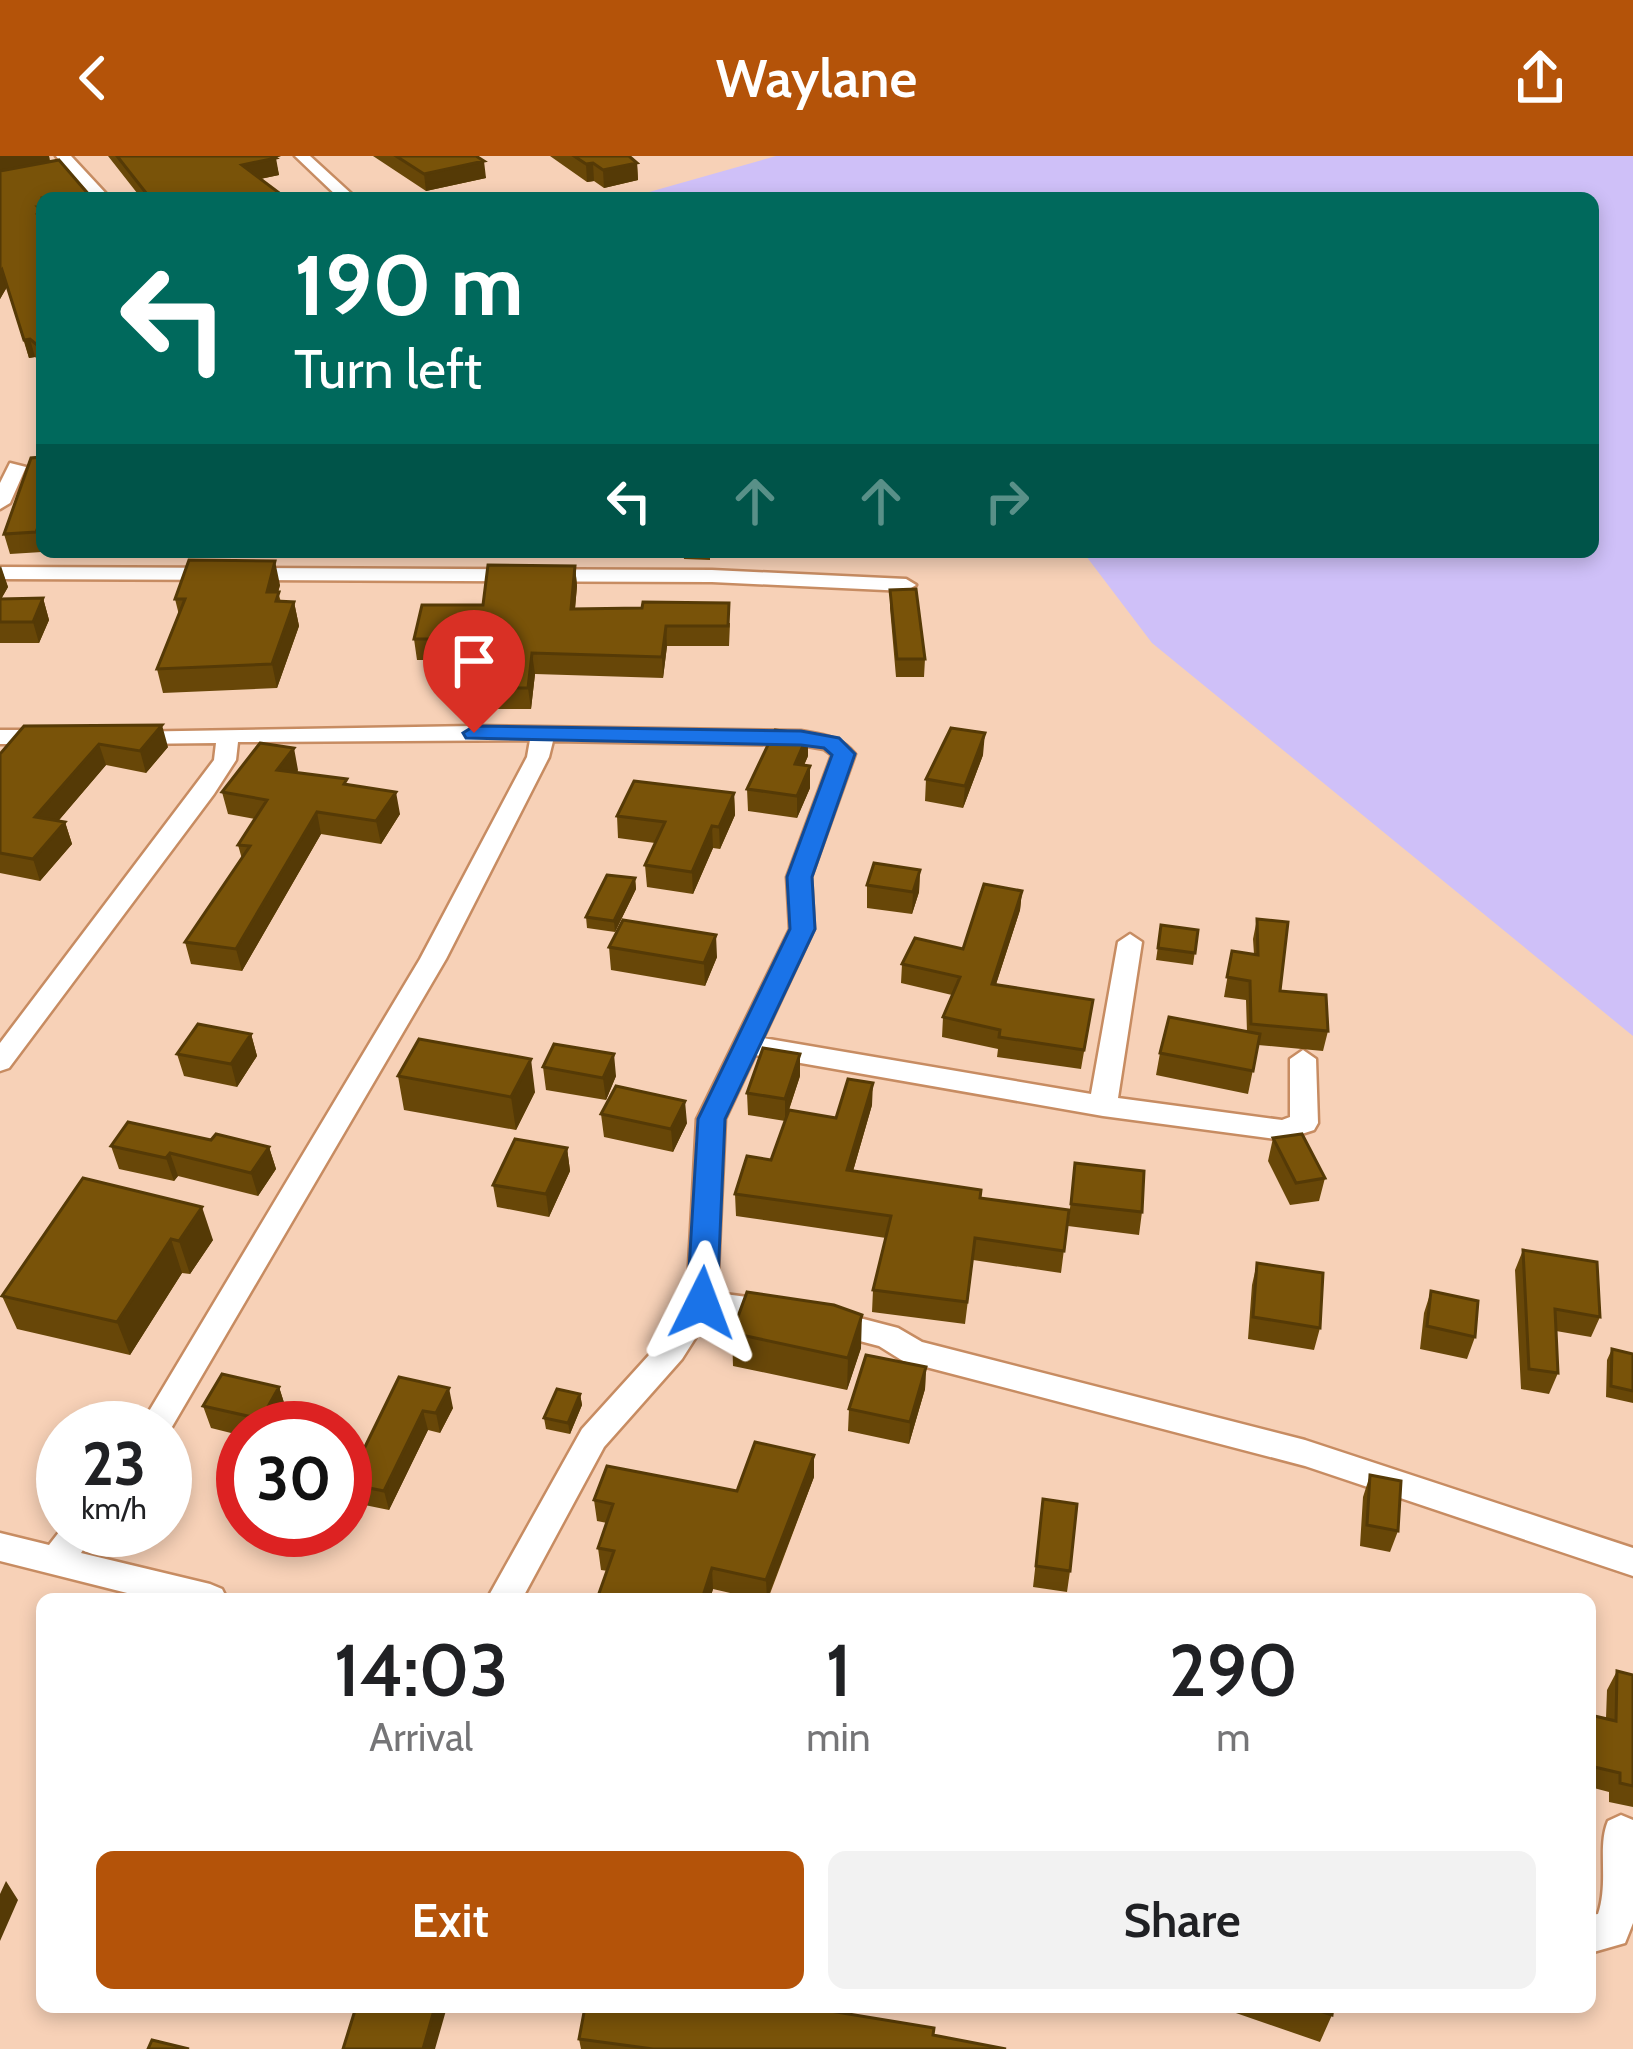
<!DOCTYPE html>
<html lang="en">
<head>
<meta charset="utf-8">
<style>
	body { margin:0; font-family:Cabin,sans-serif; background:#f2f2f2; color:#202124; height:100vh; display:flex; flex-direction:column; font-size:45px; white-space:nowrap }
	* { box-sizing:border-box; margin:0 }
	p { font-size:39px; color:#757577 }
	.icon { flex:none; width:66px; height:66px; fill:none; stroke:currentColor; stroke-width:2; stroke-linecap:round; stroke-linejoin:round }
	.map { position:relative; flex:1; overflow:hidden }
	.sheet { position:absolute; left:36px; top:1437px; width:1560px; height:420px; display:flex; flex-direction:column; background:#fff; border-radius:18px; box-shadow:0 6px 18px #0003 }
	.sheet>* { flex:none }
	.top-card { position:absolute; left:36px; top:36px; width:1563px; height:366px; border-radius:18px; box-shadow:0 6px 18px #0003; background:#00695c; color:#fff; overflow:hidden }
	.speed { position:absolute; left:36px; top:1245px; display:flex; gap:24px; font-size:60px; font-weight:700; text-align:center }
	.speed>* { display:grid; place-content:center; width:156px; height:156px; border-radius:50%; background:#fff; box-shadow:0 6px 18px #0003; line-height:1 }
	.speed small { font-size:30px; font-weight:400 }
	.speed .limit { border:18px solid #d22; background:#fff; color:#111 }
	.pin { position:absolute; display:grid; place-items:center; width:102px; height:102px; color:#fff; margin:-123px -51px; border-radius:50% 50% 50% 0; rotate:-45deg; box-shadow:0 0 12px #0007 }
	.pin .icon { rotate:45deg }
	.me { position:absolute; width:132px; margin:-66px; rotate:3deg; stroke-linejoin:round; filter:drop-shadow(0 0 9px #0008) }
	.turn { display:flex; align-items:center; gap:42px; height:252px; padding:0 60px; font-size:54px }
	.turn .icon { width:156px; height:156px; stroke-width:2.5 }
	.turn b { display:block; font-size:84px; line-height:102px }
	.lanes { display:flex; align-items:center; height:114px; padding:0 60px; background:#0003; justify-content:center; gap:60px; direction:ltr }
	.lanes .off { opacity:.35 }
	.eta { display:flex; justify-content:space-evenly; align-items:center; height:204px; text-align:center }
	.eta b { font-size:72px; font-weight:600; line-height:84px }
	.action { display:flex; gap:24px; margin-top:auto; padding:24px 60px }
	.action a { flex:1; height:138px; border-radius:18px; background:#b45309; color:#fff; font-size:48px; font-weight:600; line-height:138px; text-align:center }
	.action a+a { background:#f2f2f2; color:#202124 }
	header { display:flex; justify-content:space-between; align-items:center; height:156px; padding:0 60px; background:#b45309; color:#fff; font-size:54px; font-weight:600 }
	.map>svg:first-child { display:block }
	.green { fill:#cfc0f8 }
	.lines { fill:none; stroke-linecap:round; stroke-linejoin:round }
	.minor-casing { stroke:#c78c62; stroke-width:5 }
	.minor { fill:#fff; fill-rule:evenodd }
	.wall { fill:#684708 }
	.shaded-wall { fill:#553a06 }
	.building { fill:#795309; stroke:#553a06; stroke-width:3 }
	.route { fill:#1a73e8; stroke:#114b97; stroke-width:3 }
</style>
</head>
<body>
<header><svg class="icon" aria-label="back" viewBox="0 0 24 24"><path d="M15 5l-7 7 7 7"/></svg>Waylane<svg class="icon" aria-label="share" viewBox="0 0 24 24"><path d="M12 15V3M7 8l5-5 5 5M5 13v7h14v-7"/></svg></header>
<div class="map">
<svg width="1633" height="1893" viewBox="0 0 1633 1893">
	<rect width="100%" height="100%" fill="#f7d1b7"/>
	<!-- green -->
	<path class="green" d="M 776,0 L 1633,0 L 1633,880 L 1152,487 L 1083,396 L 1593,396 L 1593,42 L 628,42 Z"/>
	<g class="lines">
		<defs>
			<path id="minor" d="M 56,0 L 71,0 L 110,42 L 94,42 L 69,15 L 0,28 L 0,20 L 62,8 Z
				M 295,0 L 310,0 L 356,42 L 339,42 Z
				M 10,307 L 26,311 L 10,347 L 0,353 L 0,327 Z
				M 0,411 L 712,414 L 906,423 L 916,429 L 906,435 L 712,426 L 0,423 Z
				M 474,570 L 801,575 C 823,579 840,580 855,598 L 811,721 L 814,773 L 763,882 L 1091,938 L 1118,786 L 1130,778 L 1142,786 L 1118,942 L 1282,964 L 1290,961 L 1290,903 L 1303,894 L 1316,903 L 1318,967 L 1314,974 L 1283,984 L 1103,960 L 755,899 L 725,963 L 717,1137 L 786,1146 L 790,1154 L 786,1162 L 775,1166 L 710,1159 L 682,1203 L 604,1291 L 522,1443 L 487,1443 L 582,1273 L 660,1187 L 687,1145 L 697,963 L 790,773 L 787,721 L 832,599 L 824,593 L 801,589 L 553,585 L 549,601 L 446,803 L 166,1281 L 165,1272 L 139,1272 L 420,803 L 527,601 L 530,584 L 238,586 L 236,604 L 214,638 L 9,912 L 0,915 L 0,887 L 214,604 L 216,587 L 130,588 L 119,581 L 122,576 Z
				M 0,574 L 50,574 L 61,581 L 50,588 L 0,588 Z
				M 825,1153 L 898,1172 L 922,1186 L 1305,1284 L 1633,1392 L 1633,1420 L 1305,1310 L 903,1205 L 879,1190 L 814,1173 L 810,1165 L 814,1157 Z
				M 63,1371 L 96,1374 L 81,1397 L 210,1428 L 222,1433 L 227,1443 L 151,1443 L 0,1405 L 0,1377 L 49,1389 Z
				M 1621,1659 L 1633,1664 L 1633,1767 L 1625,1787 L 1590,1797 L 1590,1759 L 1598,1758 C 1609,1725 1597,1691 1608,1665 Z"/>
		</defs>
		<!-- minor casing -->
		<use href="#minor" class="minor-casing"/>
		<!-- minor -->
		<use href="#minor" class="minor"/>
	</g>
	<!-- wall -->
	<path class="wall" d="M 0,0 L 49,0 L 50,6 L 42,42 L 42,207 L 35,201 L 29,202 L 7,131 L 0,143 Z
		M 108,0 L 281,0 L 275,2 L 279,19 L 260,23 L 282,39 L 283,42 L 141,42 Z
		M 373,0 L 476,0 L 486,22 L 426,35 Z
		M 550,0 L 629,0 L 637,7 L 638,24 L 604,32 L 594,25 L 587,26 Z
		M 42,301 L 42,396 L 10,398 L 4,378 Z
		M 683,396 L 710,396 L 710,404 L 684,403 Z
		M 0,410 L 8,431 L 1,443 L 43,442 L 49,464 L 39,487 L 0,487 Z
		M 575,410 L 577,430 L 575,453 L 730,467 L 729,490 L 667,490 L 663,522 L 535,518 L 531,553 L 486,553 L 483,532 L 486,504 L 417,504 L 414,483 L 483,449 Z
		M 280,429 L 278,436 L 281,446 L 294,446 L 299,470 L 277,532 L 163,537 L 157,513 L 179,459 L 175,443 Z
		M 890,434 L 925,503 L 924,521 L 896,521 L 890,452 Z
		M 24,570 L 168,591 L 146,617 L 106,609 L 58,665 L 65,666 L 72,688 L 40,725 L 0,717 L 0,598 Z
		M 983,599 L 963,652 L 925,645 L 926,623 Z
		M 808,600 L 804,609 L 810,610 L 810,632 L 797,662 L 748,655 L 747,633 Z
		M 298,614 L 297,617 L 348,628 L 400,658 L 381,688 L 321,678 L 242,815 L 191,808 L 185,786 L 242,703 L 238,689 L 255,663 L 228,658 L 222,636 Z
		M 734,637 L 735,659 L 720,693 L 713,692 L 693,738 L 647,731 L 645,709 L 655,687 L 618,682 L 617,660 Z
		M 920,714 L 919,736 L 912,758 L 867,752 L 867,729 Z
		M 635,722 L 636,733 L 615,776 L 587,772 L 586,761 Z
		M 1022,735 L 1020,754 L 996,828 L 1093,844 L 1081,913 L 997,901 L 998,893 L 942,881 L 943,861 L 952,839 L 901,827 L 902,808 L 963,793 Z
		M 1257,763 L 1280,835 L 1328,875 L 1323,895 L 1258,889 L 1248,938 L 1156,919 L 1160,897 L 1247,876 L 1246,844 L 1224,841 L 1232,795 L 1254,798 L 1253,783 Z
		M 1161,769 L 1198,774 L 1193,809 L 1156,804 Z
		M 609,791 L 717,801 L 705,830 L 611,814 Z
		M 251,878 L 257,900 L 237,931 L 184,920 L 177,898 Z
		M 543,911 L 616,920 L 606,944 L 546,934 Z
		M 398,920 L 535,936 L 516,974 L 404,954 Z
		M 800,920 L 789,954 L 836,962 L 872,949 L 853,1015 L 980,1042 L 1069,1054 L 1061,1117 L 973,1104 L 965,1168 L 872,1156 L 873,1134 L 886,1082 L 736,1060 L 735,1038 L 771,1004 L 785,965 L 748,959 L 747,937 Z
		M 601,958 L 687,967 L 673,996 L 604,981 Z
		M 1273,982 L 1325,1022 L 1319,1045 L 1290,1049 L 1268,1005 Z
		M 111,990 L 269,991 L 276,1013 L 258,1040 L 178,1020 L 174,1025 L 119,1013 Z
		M 567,992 L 570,1015 L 549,1061 L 497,1051 L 493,1029 Z
		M 1075,1007 L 1142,1056 L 1139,1079 L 1068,1070 Z
		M 83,1022 L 213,1084 L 190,1118 L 182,1117 L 130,1199 L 17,1173 L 2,1140 Z
		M 1523,1094 L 1600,1161 L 1591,1181 L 1556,1175 L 1558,1217 L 1549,1238 L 1521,1233 L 1515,1114 Z
		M 1257,1107 L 1320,1172 L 1314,1194 L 1248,1183 L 1252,1129 Z
		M 1431,1135 L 1475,1181 L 1467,1203 L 1420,1193 L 1424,1157 Z
		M 732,1177 L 861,1192 L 847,1234 L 733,1210 Z
		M 1612,1193 L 1633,1198 L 1633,1247 L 1606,1241 L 1607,1204 Z
		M 926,1211 L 925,1233 L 909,1288 L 848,1275 L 849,1253 Z
		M 399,1221 L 453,1252 L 440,1277 L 428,1274 L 389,1354 L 345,1345 L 345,1294 L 362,1297 Z
		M 279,1231 L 286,1253 L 276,1272 L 243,1272 L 243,1280 L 211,1272 L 203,1250 Z
		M 580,1238 L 582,1249 L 570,1278 L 546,1273 L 544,1262 Z
		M 1370,1319 L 1398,1375 L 1390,1396 L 1360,1390 L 1363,1341 Z
		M 814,1321 L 768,1443 L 756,1443 L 713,1433 L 710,1443 L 597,1443 L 608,1415 L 601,1414 L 598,1392 L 607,1367 L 597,1365 L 594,1344 L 737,1335 Z
		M 1043,1343 L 1070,1415 L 1067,1436 L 1033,1431 Z
		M 262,1374 L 323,1374 L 317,1388 L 263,1376 Z
		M 1617,1515 L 1633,1519 L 1633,1651 L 1609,1646 L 1609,1636 L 1590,1631 L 1590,1559 L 1606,1562 L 1607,1534 Z
		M 1234,1851 L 1333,1851 L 1332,1859 L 1320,1886 L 1233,1856 Z
		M 933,1879 L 1006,1893 L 581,1893 L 579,1883 Z"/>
	<!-- shaded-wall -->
	<path class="shaded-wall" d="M 0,0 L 49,0 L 50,6 L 0,15 Z
		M 262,0 L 281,0 L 268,4 L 276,2 L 279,19 L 246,26 L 242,9 Z
		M 484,5 L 486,22 L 426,35 L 424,18 Z
		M 593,7 L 594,25 L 587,26 L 586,8 Z
		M 637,7 L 638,24 L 604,32 L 603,14 Z
		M 2,114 L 7,131 L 0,143 L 0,117 Z
		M 30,183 L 35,201 L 29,202 L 24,184 Z
		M 41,361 L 42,364 L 42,396 L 36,376 Z
		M 275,405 L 280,429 L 272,460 L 267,436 Z
		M 1,410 L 8,431 L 0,445 L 0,412 Z
		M 575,410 L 577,430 L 573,474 L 571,453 Z
		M 43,442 L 49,464 L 39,487 L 33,466 Z
		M 294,446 L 299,470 L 277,532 L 272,508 Z
		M 666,470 L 667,490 L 663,522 L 662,501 Z
		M 532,497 L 535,518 L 531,553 L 528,532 Z
		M 162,569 L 168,591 L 146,617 L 140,595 Z
		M 985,577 L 983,599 L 963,652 L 965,630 Z
		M 808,578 L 808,600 L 795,630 L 795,608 Z
		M 99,588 L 106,609 L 43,683 L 35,661 Z
		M 294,592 L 298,614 L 282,636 L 277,614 Z
		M 810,610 L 810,632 L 797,662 L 797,640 Z
		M 396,636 L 400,658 L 381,688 L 376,665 Z
		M 734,637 L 735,659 L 720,693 L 719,671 Z
		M 317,656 L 321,678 L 242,815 L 236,793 Z
		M 65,666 L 72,688 L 40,725 L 33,703 Z
		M 712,670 L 713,692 L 693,738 L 692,716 Z
		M 920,714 L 919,736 L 912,758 L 913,736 Z
		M 635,722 L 636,733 L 615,776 L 614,765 Z
		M 1022,735 L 1020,754 L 990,847 L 992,828 Z
		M 716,779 L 717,801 L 705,830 L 704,807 Z
		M 251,878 L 257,900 L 237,931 L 231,908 Z
		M 614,898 L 616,920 L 606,944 L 603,922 Z
		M 800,898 L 800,920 L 785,965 L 785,943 Z
		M 531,903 L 535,936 L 516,974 L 511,941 Z
		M 873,927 L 872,949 L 847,1036 L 847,1014 Z
		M 685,945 L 687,967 L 673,996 L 671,973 Z
		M 269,991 L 276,1013 L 258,1040 L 251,1017 Z
		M 567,992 L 570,1015 L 549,1061 L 546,1038 Z
		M 170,997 L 178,1020 L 174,1025 L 166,1002 Z
		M 202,1051 L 213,1084 L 190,1118 L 179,1085 Z
		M 171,1083 L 182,1117 L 130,1199 L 117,1166 Z
		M 862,1159 L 861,1192 L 847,1234 L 848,1202 Z
		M 926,1211 L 925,1233 L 909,1288 L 910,1266 Z
		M 279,1231 L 286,1253 L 276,1272 L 264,1272 L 261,1263 Z
		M 449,1232 L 453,1252 L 440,1277 L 436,1257 Z
		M 580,1238 L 582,1249 L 570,1278 L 568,1267 Z
		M 423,1255 L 428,1274 L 389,1354 L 384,1335 Z
		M 814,1299 L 814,1321 L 767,1443 L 766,1424 Z
		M 312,1374 L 323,1374 L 317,1388 Z
		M 712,1412 L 713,1433 L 710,1443 L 702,1443 Z
		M 6,1725 L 18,1744 L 0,1785 L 0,1738 Z
		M 435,1851 L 447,1851 L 435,1893 L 423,1893 Z"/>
	<!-- building -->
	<path class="building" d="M 117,0 L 273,0 L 276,2 L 242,9 L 282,39 L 271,42 L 150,42 Z
		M 396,0 L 476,0 L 484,5 L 424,18 Z
		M 574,0 L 629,0 L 637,7 L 603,14 L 593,7 L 586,8 Z
		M 59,4 L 90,40 L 42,42 L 42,51 L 38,51 L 42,55 L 42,59 L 38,59 L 42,64 L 42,193 L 30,183 L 24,184 L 2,114 L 0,117 L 0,15 Z
		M 42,301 L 42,361 L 36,376 L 4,378 L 31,302 Z
		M 189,404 L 275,405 L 267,436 L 279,436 L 276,445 L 294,446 L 272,508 L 157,513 L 185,443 L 175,443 Z
		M 488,409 L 575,410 L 571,453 L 642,452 L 643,446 L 729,447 L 728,470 L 666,470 L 662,501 L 532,497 L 528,532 L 483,532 L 488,483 L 414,483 L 422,449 L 483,449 Z
		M 916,433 L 925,503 L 897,503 L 890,434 Z
		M 43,442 L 33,466 L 0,466 L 0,443 Z
		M 162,569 L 140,595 L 99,588 L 35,661 L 65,666 L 33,703 L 0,697 L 0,598 L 24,570 Z
		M 951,572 L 985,577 L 965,630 L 926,623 Z
		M 775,574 L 808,578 L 795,608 L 810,610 L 797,640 L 747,633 Z
		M 260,587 L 294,592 L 277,614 L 347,623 L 344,628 L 396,636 L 376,665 L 317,656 L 236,793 L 185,786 L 250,690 L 238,689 L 267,644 L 222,636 Z
		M 634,625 L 734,637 L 719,671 L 712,670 L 692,716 L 645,709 L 665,666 L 617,660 Z
		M 874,707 L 920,714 L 913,736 L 867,729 Z
		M 607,719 L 635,722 L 614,765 L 586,761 Z
		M 984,728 L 1022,735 L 992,828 L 1093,844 L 1084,894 L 999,881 L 1000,874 L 943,861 L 960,821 L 902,808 L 915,782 L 963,793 Z
		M 1257,763 L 1288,766 L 1280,835 L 1326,839 L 1328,875 L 1251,868 L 1250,825 L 1227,821 L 1232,795 L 1258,799 Z
		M 623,764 L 716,779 L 704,807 L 609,791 Z
		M 1161,769 L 1198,774 L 1195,797 L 1158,792 Z
		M 1169,861 L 1260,878 L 1253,915 L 1160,897 Z
		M 198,868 L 251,878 L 231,908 L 177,898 Z
		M 419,883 L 531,903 L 511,941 L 398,920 Z
		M 554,888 L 614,898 L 603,922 L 543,911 Z
		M 763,892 L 800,898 L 785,943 L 747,937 Z
		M 848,923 L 873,927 L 847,1014 L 981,1034 L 980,1042 L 1069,1054 L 1064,1095 L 975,1082 L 967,1146 L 873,1134 L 891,1060 L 735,1038 L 747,1000 L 771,1004 L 789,954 L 836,962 Z
		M 616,930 L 685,945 L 671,973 L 601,958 Z
		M 128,966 L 211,984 L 216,978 L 269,991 L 251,1017 L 170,997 L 166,1002 L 111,990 Z
		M 1302,978 L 1325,1022 L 1296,1027 L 1273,982 Z
		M 515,983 L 567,992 L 546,1038 L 493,1029 Z
		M 1075,1007 L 1144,1015 L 1142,1056 L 1071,1048 Z
		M 83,1022 L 202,1051 L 179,1085 L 171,1083 L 117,1166 L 2,1140 Z
		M 1523,1094 L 1597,1106 L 1600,1161 L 1555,1153 L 1558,1217 L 1529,1213 Z
		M 1257,1107 L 1323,1117 L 1320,1172 L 1253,1161 Z
		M 1431,1135 L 1478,1145 L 1475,1181 L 1427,1170 Z
		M 747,1136 L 834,1149 L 862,1159 L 848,1202 L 732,1177 Z
		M 1612,1193 L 1633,1198 L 1633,1235 L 1611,1230 Z
		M 866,1199 L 926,1211 L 910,1266 L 849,1253 Z
		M 222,1218 L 279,1231 L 261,1263 L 203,1250 Z
		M 399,1221 L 449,1232 L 436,1257 L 423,1255 L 384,1335 L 345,1327 L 345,1294 L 362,1297 Z
		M 557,1233 L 580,1238 L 568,1267 L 544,1262 Z
		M 755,1286 L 814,1299 L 766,1424 L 712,1412 L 702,1443 L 597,1443 L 614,1395 L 598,1392 L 613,1348 L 594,1344 L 607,1310 L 737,1335 Z
		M 1370,1319 L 1401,1325 L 1398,1375 L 1367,1369 Z
		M 1043,1343 L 1077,1348 L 1070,1415 L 1036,1410 Z
		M 1617,1515 L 1633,1519 L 1633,1630 L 1620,1627 L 1620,1617 L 1590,1610 L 1590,1559 L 1616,1565 Z
		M 356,1851 L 435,1851 L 423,1893 L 343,1893 Z
		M 585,1851 L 806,1851 L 934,1872 L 933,1879 L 1006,1893 L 653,1893 L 579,1883 Z
		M 1308,1851 L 1333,1851 L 1332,1859 Z
		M 152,1884 L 189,1893 L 148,1893 Z"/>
	<!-- route -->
	<path class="route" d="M 474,570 L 801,575 L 839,582 L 855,598 L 812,721 L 815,773 L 725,963 L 717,1147 L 713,1155 L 691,1155 L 687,1147 L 698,963 L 790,773 L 787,721 L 832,599 L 824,592 L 801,589 L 466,582 L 463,577 Z"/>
</svg>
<div class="speed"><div>23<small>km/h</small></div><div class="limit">30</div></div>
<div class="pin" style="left:474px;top:577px;background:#d93025"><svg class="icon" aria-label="arrive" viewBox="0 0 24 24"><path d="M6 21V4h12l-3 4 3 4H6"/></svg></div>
<svg class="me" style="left:702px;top:1147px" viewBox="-20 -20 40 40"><path d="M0-17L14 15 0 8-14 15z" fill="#1a73e8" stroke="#fff" stroke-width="4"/></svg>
<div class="top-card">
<div class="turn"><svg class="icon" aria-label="left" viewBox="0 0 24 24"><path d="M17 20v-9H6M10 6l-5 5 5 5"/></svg><div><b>190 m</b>Turn left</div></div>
<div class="lanes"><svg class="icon" aria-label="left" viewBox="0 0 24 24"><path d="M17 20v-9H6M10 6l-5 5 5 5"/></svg><svg class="icon off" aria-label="ahead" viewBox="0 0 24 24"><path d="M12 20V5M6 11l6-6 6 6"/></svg><svg class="icon off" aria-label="ahead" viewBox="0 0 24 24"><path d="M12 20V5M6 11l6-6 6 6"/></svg><svg class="icon off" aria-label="right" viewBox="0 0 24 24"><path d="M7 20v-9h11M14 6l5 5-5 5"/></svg></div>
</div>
<section class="sheet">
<div class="eta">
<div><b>14:03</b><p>Arrival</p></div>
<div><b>1</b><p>min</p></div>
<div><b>290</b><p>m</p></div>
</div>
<div class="action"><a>Exit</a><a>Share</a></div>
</section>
</div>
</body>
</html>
